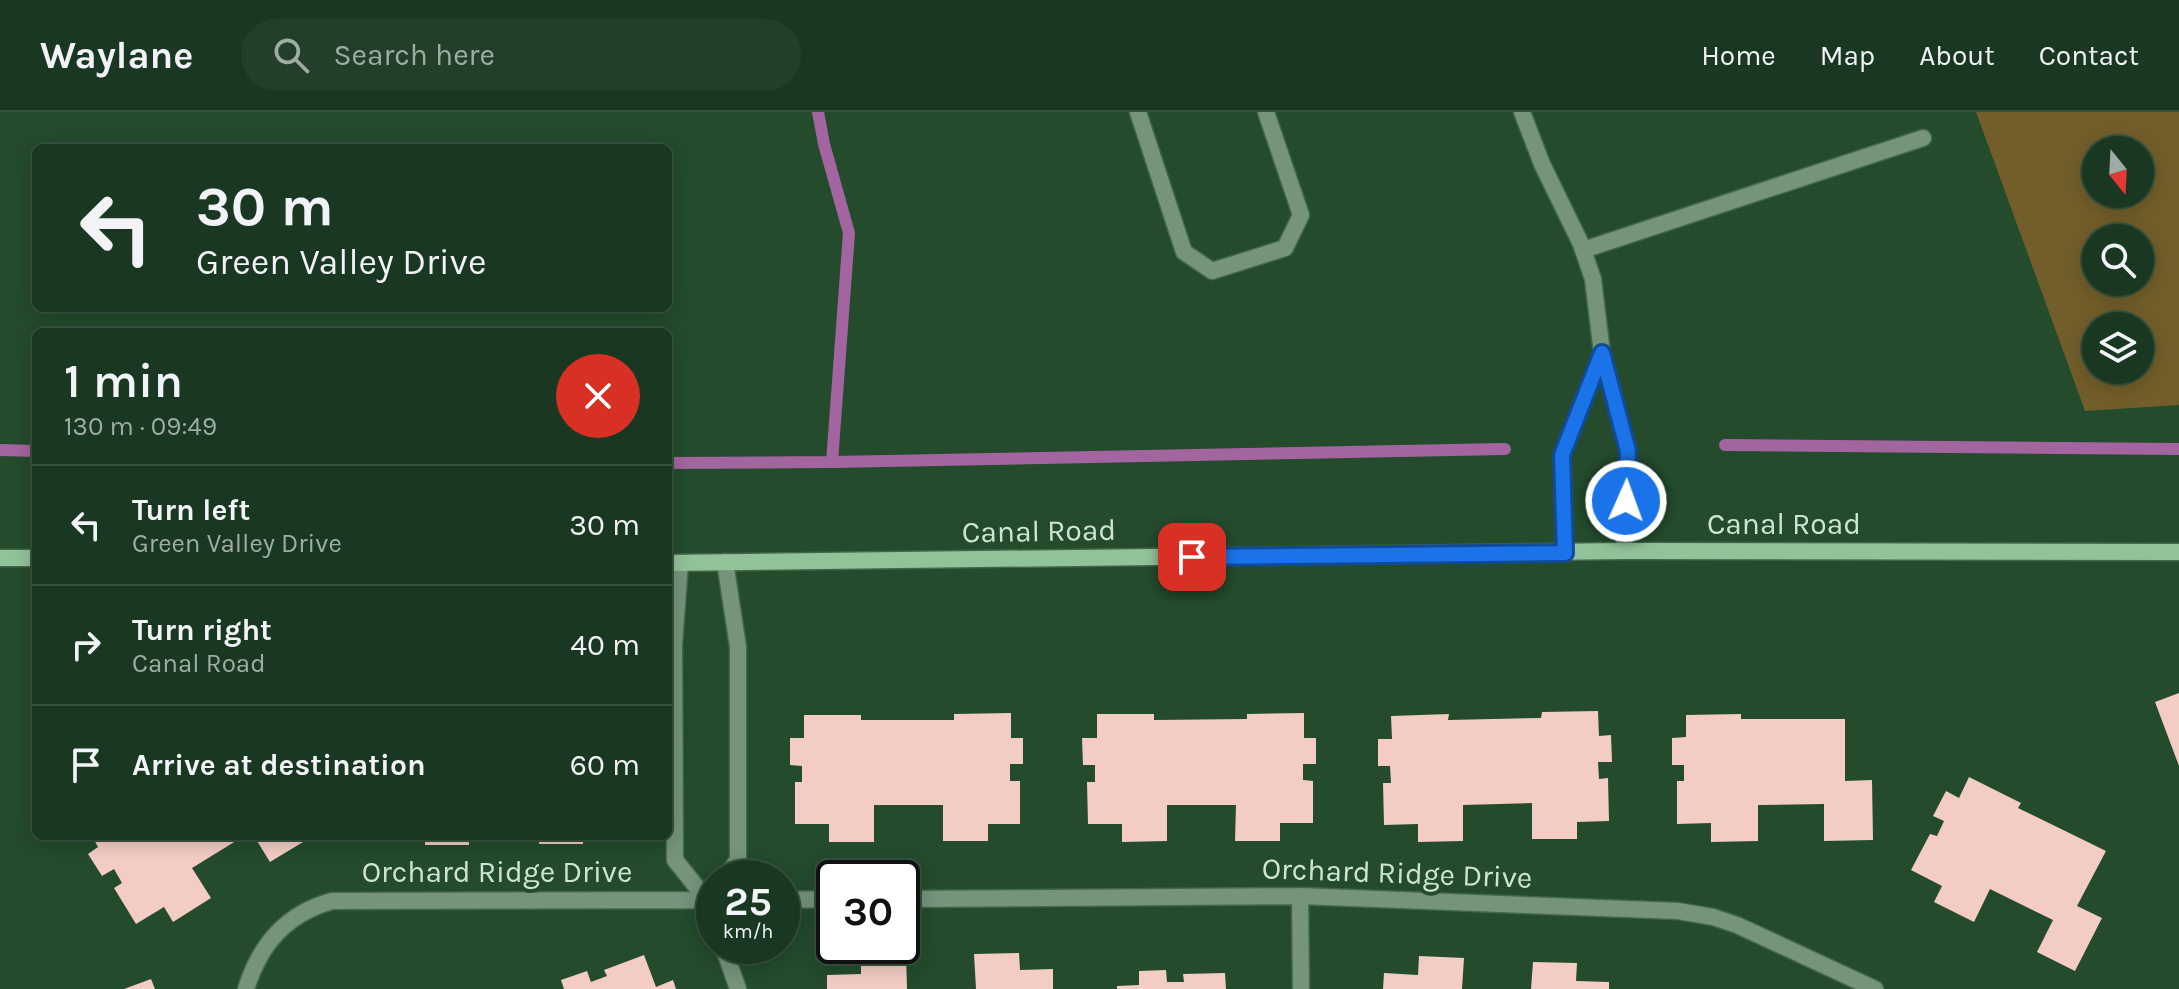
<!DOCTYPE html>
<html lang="en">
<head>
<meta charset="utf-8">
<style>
	body { margin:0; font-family:Karla,sans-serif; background:#233f2a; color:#f1f3f6; height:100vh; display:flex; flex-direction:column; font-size:30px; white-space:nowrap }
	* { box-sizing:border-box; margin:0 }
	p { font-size:26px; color:#9faca5 }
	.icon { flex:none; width:44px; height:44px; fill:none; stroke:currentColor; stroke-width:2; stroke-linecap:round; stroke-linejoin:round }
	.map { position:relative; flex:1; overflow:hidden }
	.sheet { position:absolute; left:32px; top:216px; width:640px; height:512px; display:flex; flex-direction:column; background:#1a3821; border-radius:12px; box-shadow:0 4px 20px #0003,0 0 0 2px #38523f }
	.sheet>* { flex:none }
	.guide { position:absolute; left:32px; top:32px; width:640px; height:168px; border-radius:12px; box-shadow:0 4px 20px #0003,0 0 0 2px #38523f; background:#1a3821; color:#f1f3f6; overflow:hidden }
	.needle { width:52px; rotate:162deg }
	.controls { position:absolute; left:2082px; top:24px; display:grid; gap:16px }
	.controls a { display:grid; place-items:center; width:72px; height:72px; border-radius:50%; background:#1a3821; box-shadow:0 4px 20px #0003,0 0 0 2px #38523f; font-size:40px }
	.speed { position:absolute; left:696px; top:748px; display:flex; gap:16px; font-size:40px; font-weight:700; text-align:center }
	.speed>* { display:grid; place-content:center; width:104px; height:104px; border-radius:50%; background:#1a3821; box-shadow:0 4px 20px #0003,0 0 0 2px #38523f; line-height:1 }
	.speed small { font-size:20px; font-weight:400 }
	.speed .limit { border:4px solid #111; border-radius:12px; background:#fff; color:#111 }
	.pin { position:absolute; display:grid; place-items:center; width:68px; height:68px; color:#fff; margin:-34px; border-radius:16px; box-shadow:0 4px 12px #0006 }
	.me { position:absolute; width:88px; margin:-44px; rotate:2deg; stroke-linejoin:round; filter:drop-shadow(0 0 6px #0008) }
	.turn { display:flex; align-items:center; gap:28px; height:168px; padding:0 32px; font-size:36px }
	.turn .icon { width:104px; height:104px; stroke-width:2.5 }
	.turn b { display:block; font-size:56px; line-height:68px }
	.round { display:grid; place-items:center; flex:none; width:84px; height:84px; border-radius:42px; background:#233f2a }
	.summary { display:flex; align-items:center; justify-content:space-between; height:136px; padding:0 32px }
	h1 { font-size:48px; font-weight:600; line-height:60px }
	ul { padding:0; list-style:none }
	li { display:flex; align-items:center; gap:24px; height:120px; padding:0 32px; border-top:2px solid #38523f }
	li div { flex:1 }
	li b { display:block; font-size:30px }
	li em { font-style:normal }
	header { display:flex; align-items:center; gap:48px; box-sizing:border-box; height:112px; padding:0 40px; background:#1a3821; border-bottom:2px solid #38523f }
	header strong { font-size:38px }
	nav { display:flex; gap:44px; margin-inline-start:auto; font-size:28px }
	.search { width:560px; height:72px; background:#233f2a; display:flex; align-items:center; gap:20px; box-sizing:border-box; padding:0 28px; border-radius:44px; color:#9faca5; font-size:30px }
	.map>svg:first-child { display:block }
	.green { fill:#715e2a; fill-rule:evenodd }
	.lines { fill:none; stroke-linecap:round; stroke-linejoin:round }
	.stream { stroke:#a3659f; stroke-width:12 }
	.building { fill:#f3ccc5 }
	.lane-casing { stroke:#42674a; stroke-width:19 }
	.street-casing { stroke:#42674a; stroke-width:19 }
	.secondary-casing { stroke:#42674a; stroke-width:19 }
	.lane { stroke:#75947a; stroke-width:16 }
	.street { stroke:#75947a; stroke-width:16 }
	.secondary { stroke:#92c299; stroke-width:16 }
	.route-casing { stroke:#114b97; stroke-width:20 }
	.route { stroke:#1a73e8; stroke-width:14 }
	.labels { text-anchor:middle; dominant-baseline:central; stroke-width:8; stroke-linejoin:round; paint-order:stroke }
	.street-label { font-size:30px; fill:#cfe5d2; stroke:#234b2c }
</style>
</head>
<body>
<header>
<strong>Waylane</strong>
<div class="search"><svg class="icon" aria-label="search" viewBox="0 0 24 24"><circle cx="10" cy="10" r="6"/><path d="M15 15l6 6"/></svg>Search here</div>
<nav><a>Home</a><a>Map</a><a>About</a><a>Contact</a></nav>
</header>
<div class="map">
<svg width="2179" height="877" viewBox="0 0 2179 877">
	<rect width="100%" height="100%" fill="#234b2c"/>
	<!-- green -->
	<path class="green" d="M 1976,0 L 2179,0 L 2179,293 L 2085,299 ZM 2096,38 L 2140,38 L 2140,82 L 2096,82 ZM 2096,126 L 2140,126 L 2140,170 L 2096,170 ZM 2096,214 L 2140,214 L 2140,258 L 2096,258 Z"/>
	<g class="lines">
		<!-- stream -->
		<path class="stream" d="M 818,0 L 824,32 L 849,121 L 832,350
			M 1725,333 L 2179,337
			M 0,338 L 36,339
			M 668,351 L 832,350 L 1505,337"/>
	</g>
	<!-- building -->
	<path class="building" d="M 2179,581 L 2179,654 L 2155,590 Z
		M 1598,599 L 1599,624 L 1611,623 L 1612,650 L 1598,650 L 1599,667 L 1608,666 L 1609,709 L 1577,710 L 1577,727 L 1532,727 L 1532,691 L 1463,693 L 1463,729 L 1418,730 L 1418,712 L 1384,713 L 1383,671 L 1391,671 L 1390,654 L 1378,654 L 1378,627 L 1392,627 L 1391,604 L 1449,602 L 1448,608 L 1541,606 L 1542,600 Z
		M 1011,601 L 1011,626 L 1023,626 L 1023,652 L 1010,652 L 1010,669 L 1020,669 L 1020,712 L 988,712 L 988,729 L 943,729 L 943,693 L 874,693 L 874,730 L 829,730 L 829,712 L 795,712 L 795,670 L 802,670 L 802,654 L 790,653 L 790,626 L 804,626 L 804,603 L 861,603 L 861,608 L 954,608 L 954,602 Z
		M 1304,601 L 1304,626 L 1316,626 L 1316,652 L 1303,652 L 1303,668 L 1313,669 L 1313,711 L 1280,711 L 1280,729 L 1235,729 L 1236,693 L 1167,693 L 1167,729 L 1122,730 L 1122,712 L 1088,712 L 1087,670 L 1095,670 L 1095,653 L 1083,653 L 1082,626 L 1097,626 L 1097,602 L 1154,602 L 1154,608 L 1247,607 L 1247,602 Z
		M 1741,602 L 1741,607 L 1845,607 L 1845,669 L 1872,668 L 1873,728 L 1824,729 L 1824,692 L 1758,693 L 1758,729 L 1711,730 L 1711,711 L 1677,712 L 1677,669 L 1684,669 L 1684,653 L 1672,653 L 1672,626 L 1686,625 L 1686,603 Z
		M 1969,665 L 2021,691 L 2018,696 L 2106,739 L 2077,794 L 2102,806 L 2075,859 L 2037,840 L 2053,808 L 1990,777 L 1974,810 L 1934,790 L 1942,774 L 1911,758 L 1930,722 L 1937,724 L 1944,709 L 1933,704 L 1946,679 L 1959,686 Z
		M 92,724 L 244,724 L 192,756 L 211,786 L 173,810 L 164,795 L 136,812 L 114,776 L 122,771 L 114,757 L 102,764 L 88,742 L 98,735 Z
		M 254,724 L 307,724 L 308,727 L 270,750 Z
		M 425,724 L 469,724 L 469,733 L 425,733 Z
		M 539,724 L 583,724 L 583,732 L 539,732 Z
		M 1019,841 L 1020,858 L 1053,857 L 1053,877 L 976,877 L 974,842 Z
		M 644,843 L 656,875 L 673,868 L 676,877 L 564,877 L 561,868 L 587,859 L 591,870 L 607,864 L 604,858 Z
		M 906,843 L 907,877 L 827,877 L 827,863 L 861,862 L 861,844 Z
		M 1419,844 L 1464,846 L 1462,877 L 1383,877 L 1384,861 L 1418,863 Z
		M 1533,850 L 1577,851 L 1576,869 L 1609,870 L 1609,877 L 1531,877 Z
		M 1166,858 L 1167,870 L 1184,870 L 1183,862 L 1225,861 L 1226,877 L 1117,877 L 1117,874 L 1139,873 L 1139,859 Z
		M 151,867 L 155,877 L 124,877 Z"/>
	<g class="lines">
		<defs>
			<path id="lane" d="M 1138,0 L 1184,140 L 1212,159 L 1285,136 L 1301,103 L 1266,0
				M 1583,138 L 1923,26"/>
			<path id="street" d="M 1522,0 L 1542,52 L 1581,132 L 1593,167 L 1602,241 L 1628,339 L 1624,439
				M 1565,441 L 1562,343 L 1602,241
				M 680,451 L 674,533 L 675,748 L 707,788 L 710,783
				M 724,766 L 738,748 L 738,535 L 725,450
				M 1300,784 L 1301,877
				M 902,787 L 1300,784 L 1678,799 L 1713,805 L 1737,813 L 1875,877
				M 707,788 L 714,809
				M 782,788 L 834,787
				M 723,834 L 738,877
				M 246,877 C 260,832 286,802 332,789 L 714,788"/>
			<path id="secondary" d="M 0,446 L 36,446
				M 668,451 L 1624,439 L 2179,440"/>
		</defs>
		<!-- lane casing -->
		<use href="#lane" class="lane-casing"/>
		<!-- street casing -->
		<use href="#street" class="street-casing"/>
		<!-- secondary casing -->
		<use href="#secondary" class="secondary-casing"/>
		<!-- lane -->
		<use href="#lane" class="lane"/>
		<!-- street -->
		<use href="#street" class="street"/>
		<!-- secondary -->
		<use href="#secondary" class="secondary"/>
	</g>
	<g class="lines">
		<defs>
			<path id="route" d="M 1192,445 L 1565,441 L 1562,343 L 1602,241 L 1628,339 L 1626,389"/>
		</defs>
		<!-- route casing -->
		<use href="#route" class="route-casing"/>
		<!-- route -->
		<use href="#route" class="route"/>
	</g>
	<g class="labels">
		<!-- street labels -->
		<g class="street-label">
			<text x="1784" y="412">Canal Road</text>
			<text transform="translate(1039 419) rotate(-1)">Canal Road</text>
			<text x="497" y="760">Orchard Ridge Drive</text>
			<text transform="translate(1397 761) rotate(2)">Orchard Ridge Drive</text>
		</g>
	</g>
</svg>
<div class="controls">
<a><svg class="needle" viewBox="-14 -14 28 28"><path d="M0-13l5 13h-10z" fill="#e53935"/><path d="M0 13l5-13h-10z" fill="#9faca5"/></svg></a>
<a><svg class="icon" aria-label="search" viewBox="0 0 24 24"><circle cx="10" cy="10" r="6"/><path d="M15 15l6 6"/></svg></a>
<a><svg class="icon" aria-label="layers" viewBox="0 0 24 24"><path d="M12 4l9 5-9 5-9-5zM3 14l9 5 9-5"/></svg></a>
</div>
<div class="speed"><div>25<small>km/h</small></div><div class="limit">30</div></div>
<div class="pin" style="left:1192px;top:445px;background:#d93025"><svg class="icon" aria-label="arrive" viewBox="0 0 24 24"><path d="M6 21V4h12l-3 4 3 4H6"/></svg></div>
<svg class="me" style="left:1626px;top:389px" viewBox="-20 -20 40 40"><circle r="17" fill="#1a73e8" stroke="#fff" stroke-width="3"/><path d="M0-11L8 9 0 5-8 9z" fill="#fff"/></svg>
<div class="guide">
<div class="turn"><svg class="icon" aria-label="left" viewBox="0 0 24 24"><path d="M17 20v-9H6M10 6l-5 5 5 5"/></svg><div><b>30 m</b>Green Valley Drive</div></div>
</div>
<section class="sheet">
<div class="summary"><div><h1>1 min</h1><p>130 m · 09:49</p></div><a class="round" style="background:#d93025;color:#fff"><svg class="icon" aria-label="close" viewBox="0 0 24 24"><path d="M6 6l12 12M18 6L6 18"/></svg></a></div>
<ul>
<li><svg class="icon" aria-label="left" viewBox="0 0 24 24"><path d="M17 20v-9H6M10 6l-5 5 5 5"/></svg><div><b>Turn left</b><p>Green Valley Drive</p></div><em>30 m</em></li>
<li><svg class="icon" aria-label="right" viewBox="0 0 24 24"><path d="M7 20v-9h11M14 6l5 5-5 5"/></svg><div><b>Turn right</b><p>Canal Road</p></div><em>40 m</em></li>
<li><svg class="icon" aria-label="arrive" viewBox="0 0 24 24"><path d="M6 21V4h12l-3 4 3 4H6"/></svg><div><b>Arrive at destination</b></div><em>60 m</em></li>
</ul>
</section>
</div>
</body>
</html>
